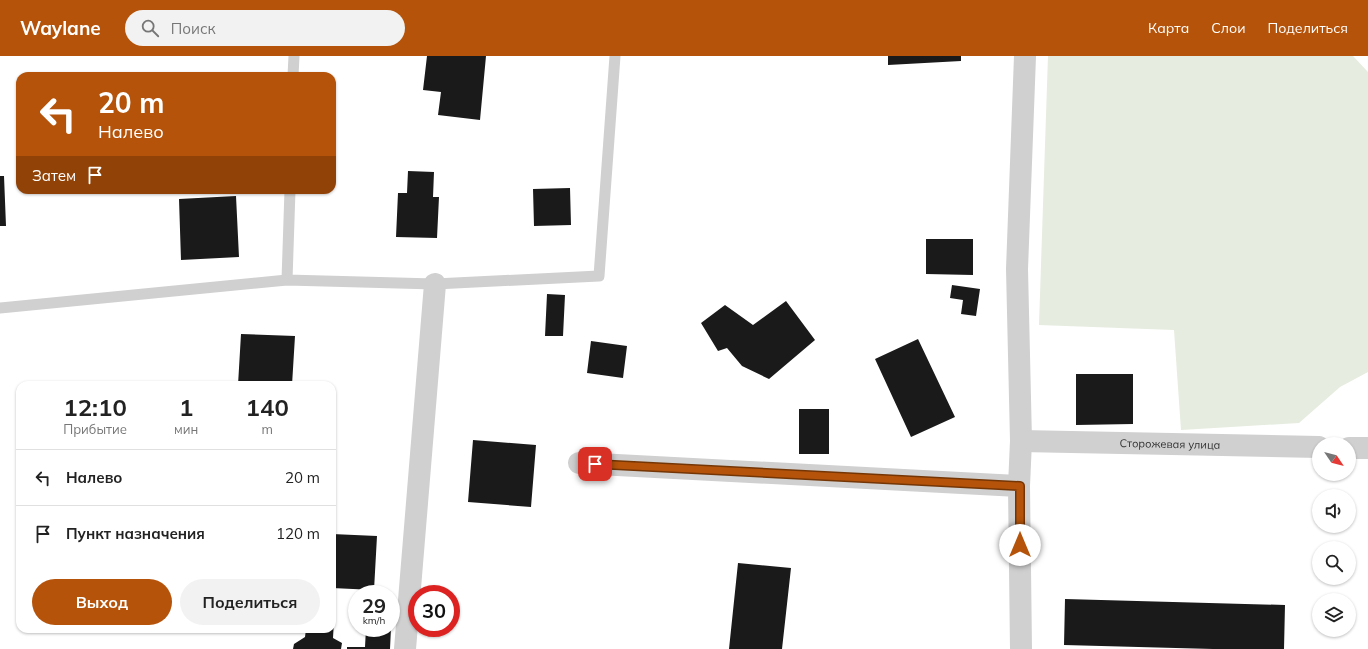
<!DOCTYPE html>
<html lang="ru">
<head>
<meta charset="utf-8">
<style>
	body { margin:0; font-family:Mulish,sans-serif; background:#f2f2f2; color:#222; height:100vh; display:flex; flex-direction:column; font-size:15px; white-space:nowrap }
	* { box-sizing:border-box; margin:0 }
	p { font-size:13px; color:#767676 }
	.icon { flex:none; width:22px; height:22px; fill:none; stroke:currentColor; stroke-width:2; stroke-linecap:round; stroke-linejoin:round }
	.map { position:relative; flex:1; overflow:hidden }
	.details { position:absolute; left:16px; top:325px; width:320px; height:252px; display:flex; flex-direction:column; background:#fff; border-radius:12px; box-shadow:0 1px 3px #0004 }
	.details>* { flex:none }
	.top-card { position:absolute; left:16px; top:16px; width:320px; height:122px; border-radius:12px; box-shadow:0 1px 3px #0004; background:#b45309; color:#fff; overflow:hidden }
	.needle { width:26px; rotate:125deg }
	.fabs { position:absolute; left:1312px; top:381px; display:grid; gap:8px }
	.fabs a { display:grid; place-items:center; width:44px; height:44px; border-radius:50%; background:#fff; box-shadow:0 1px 3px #0004; font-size:20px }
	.speed { position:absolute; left:348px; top:529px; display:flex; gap:8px; font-size:20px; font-weight:700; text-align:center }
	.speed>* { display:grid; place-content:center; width:52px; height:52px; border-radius:50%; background:#fff; box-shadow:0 1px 3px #0004; line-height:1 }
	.speed small { font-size:10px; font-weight:400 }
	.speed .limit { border:6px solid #d22; background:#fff; color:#111 }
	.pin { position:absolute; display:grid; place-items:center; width:34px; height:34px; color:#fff; margin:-17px; border-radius:8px; box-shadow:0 2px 6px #0006 }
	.me { position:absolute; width:44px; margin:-22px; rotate:0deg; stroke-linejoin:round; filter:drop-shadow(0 0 3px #0008) }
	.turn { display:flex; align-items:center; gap:14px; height:84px; padding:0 16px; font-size:18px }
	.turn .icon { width:52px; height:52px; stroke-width:2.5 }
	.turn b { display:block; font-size:28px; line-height:34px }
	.then { display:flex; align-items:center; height:38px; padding:0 16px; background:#0003; gap:8px; font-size:15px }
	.eta { display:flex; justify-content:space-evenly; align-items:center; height:68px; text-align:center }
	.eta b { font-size:24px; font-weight:700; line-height:28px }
	.primary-button { display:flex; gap:8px; margin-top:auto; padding:8px 16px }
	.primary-button a { flex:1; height:46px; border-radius:24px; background:#b45309; color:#fff; font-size:16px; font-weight:700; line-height:46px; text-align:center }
	.primary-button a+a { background:#f2f2f2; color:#222 }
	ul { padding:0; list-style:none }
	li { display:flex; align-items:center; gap:12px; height:56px; padding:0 16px; border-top:1px solid #e0e0e0 }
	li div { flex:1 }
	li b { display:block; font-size:15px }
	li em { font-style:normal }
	header { display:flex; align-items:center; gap:24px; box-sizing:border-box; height:56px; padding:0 20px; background:#b45309; color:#fff }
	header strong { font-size:19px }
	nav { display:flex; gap:22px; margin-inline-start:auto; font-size:14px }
	.search { width:280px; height:36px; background:#f2f2f2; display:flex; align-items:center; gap:10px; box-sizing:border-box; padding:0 14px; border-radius:22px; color:#767676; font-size:15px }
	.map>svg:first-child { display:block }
	.green { fill:#e6ecdf }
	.building { fill:#1a1a1a }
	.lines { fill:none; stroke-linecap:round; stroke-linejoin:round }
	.service { stroke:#d0d0d0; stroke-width:11 }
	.minor { stroke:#d0d0d0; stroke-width:22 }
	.route-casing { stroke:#753606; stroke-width:10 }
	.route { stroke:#b45309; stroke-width:7 }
	.labels { text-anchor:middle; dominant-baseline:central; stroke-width:4; stroke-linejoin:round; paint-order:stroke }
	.street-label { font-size:11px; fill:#333; stroke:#fff }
</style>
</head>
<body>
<header>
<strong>Waylane</strong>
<div class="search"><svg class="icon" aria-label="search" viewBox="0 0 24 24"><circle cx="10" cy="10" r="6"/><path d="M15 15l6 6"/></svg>Поиск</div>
<nav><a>Карта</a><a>Слои</a><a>Поделиться</a></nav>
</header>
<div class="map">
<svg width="1368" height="593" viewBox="0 0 1368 593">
	<rect width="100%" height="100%" fill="#fff"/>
	<!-- green -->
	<path class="green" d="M 1048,0 L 1353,0 L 1368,16 L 1368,316 L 1340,331 L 1299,367 L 1181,374 L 1174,274 L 1039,269 Z"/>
	<!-- building -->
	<path class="building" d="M 427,0 L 486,0 L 480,64 L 438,59 L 441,36 L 423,34 Z
		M 888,0 L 961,0 L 961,5 L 888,9 Z
		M 408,115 L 434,116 L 433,141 L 439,141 L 437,182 L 396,181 L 398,137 L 407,137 Z
		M 0,120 L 4,120 L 6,170 L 0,170 Z
		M 570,132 L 571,169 L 534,170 L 533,133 Z
		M 236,140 L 239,201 L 181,204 L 179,143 Z
		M 926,183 L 973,183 L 973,219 L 926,218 Z
		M 952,229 L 980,233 L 976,260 L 961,258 L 963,244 L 950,242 Z
		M 547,238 L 565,239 L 563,280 L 545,280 Z
		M 786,245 L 815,284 L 769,323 L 742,310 L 727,292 L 718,295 L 701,267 L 725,249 L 753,269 Z
		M 241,278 L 295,280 L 292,329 L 238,329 Z
		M 918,283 L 955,361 L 911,381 L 875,303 Z
		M 591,285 L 627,290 L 623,322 L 587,317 Z
		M 1076,318 L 1133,318 L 1133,368 L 1076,369 Z
		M 799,353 L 829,353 L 829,398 L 799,398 Z
		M 473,384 L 536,389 L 531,451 L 468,446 Z
		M 332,478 L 377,480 L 374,534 L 332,532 Z
		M 738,507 L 791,512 L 782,593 L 729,593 Z
		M 1065,543 L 1285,549 L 1284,593 L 1213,593 L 1064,589 Z
		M 332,564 L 334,564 L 333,582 L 342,587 L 341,593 L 293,593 L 294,588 L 305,581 L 306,573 L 332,573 Z
		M 366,572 L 391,572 L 390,593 L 347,593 L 347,591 L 365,591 Z"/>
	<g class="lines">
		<!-- service -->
		<path class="service" d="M 293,20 L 294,0
			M 287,224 L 290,134
			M 0,252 L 287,224 L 435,228 L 599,220 L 615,0"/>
		<!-- minor -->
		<g class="minor">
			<path id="s1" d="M 1021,385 L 1319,391"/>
			<path d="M 1349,392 L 1368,392"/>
			<path d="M 579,407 L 1019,430"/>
			<path d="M 405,593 L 435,228"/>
			<path d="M 1021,593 L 1019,430 L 1021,385 L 1017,213 L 1025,0"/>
		</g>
	</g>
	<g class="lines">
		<defs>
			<path id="route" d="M 595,408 L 1020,430 L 1020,489"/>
		</defs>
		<!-- route casing -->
		<use href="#route" class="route-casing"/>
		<!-- route -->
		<use href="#route" class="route"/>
	</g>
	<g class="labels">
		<!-- street labels -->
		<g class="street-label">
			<text stroke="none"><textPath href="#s1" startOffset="149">Сторожевая улица</textPath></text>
		</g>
	</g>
</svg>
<div class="fabs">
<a><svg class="needle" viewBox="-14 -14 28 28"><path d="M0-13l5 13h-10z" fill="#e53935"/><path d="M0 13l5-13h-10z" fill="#767676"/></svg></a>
<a><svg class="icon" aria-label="sound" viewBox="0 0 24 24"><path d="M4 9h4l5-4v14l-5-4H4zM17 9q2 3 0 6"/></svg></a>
<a><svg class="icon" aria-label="search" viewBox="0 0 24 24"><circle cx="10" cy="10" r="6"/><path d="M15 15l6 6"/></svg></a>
<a><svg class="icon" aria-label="layers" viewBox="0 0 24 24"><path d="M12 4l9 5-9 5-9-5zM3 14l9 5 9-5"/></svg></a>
</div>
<div class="speed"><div>29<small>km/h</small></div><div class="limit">30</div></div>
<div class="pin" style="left:595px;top:408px;background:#d93025"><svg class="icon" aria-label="arrive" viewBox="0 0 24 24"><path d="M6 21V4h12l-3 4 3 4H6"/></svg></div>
<svg class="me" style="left:1020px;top:489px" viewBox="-20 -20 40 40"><circle r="19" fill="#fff"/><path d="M0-13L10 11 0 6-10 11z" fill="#b45309"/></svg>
<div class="top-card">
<div class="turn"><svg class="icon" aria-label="left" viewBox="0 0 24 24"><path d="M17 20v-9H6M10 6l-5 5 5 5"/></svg><div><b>20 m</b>Налево</div></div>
<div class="then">Затем<svg class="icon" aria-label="arrive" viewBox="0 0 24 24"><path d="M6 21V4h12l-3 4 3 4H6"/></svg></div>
</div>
<section class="details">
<div class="eta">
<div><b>12:10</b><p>Прибытие</p></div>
<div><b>1</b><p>мин</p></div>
<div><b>140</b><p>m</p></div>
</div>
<ul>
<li><svg class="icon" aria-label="left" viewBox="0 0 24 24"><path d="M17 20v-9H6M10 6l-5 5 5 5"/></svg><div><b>Налево</b></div><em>20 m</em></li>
<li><svg class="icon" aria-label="arrive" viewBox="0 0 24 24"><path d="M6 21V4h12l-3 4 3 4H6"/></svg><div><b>Пункт назначения</b></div><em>120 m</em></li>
</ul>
<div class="primary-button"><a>Выход</a><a>Поделиться</a></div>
</section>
</div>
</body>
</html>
